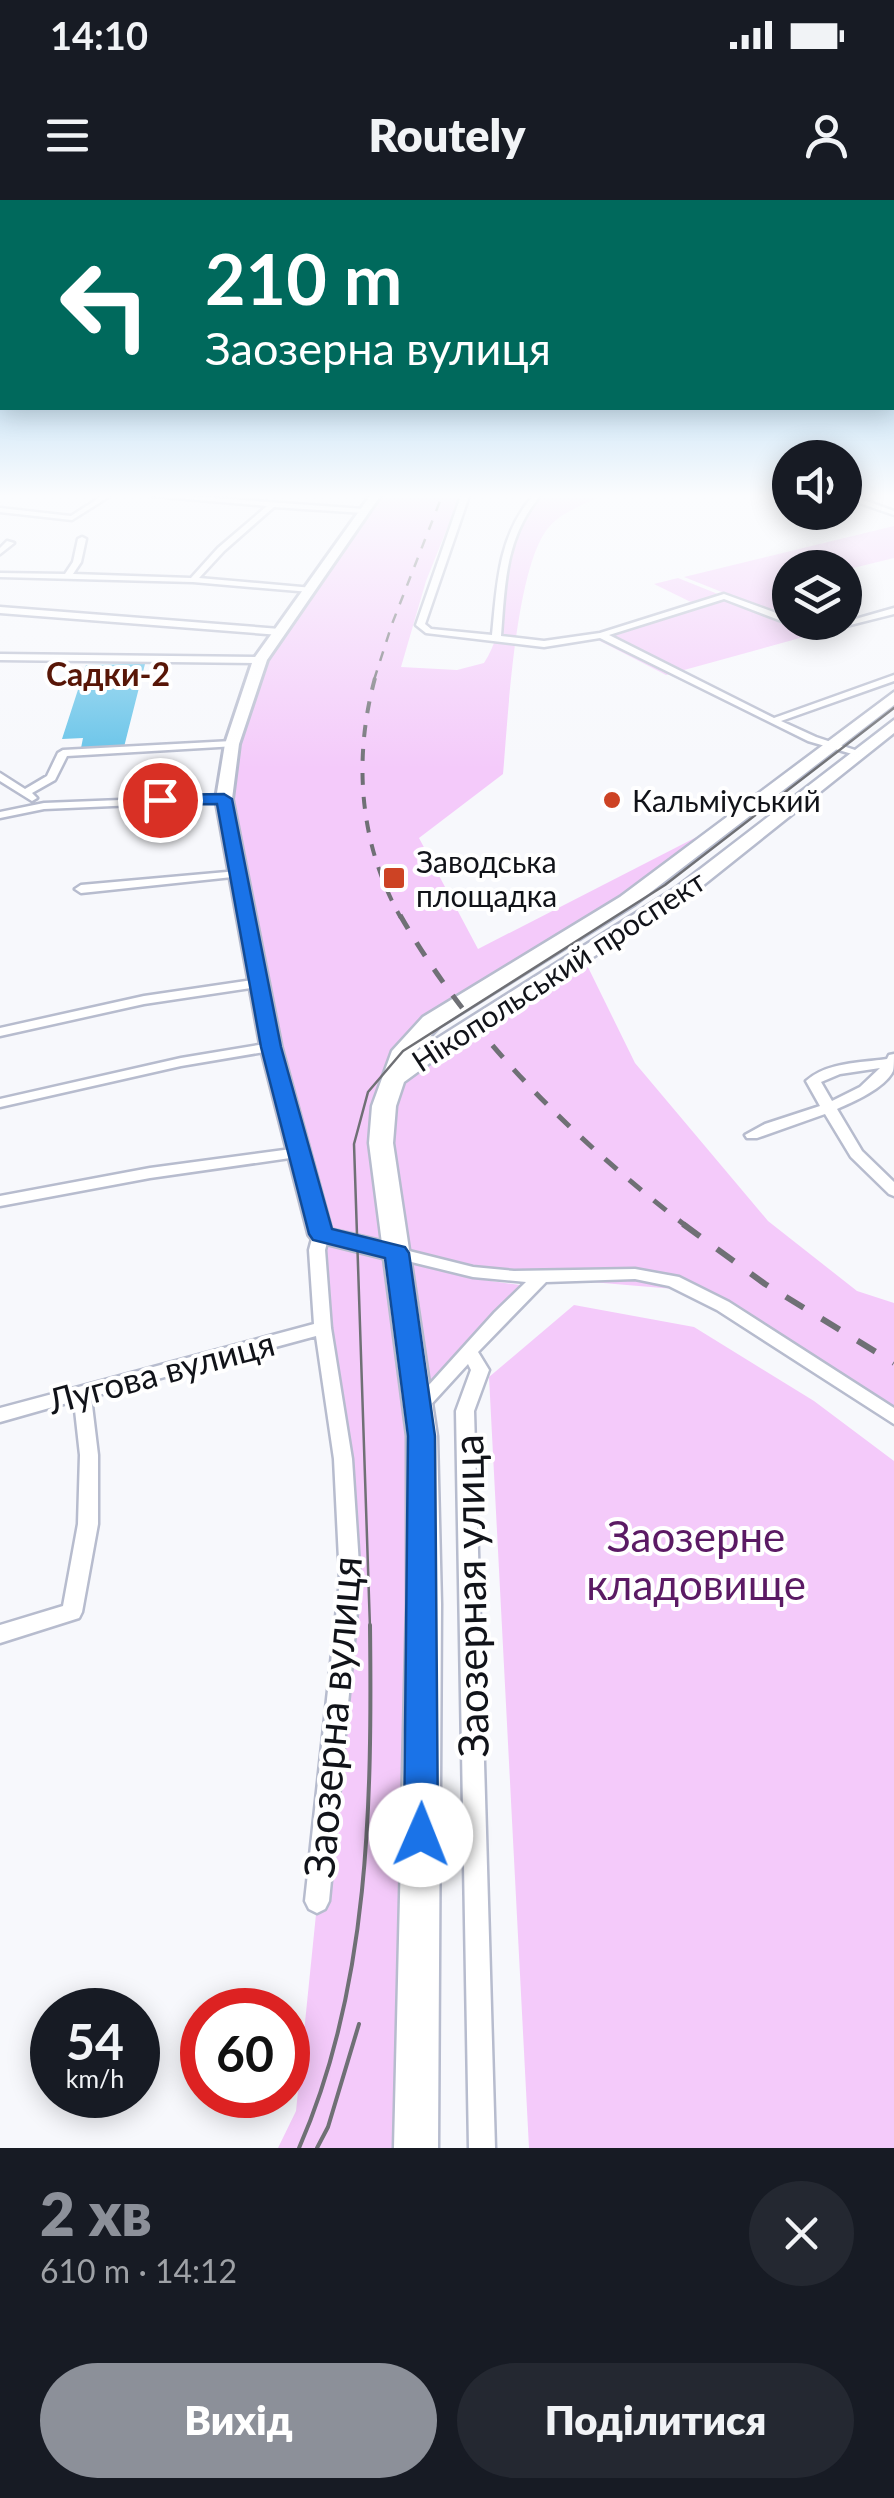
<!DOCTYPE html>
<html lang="uk">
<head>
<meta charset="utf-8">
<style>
	body { margin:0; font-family:Lato,sans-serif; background:#242831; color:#f1f3f6; height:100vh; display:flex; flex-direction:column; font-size:38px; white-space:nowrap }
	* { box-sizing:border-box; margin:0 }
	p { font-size:32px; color:#9ea1a6 }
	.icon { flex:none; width:55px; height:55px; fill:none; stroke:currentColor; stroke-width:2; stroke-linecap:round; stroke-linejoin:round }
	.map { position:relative; height:1948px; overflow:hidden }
	.sheet { display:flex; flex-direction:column; background:#171b24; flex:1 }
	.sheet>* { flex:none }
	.top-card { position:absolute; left:0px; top:0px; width:895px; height:210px; box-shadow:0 5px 25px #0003; background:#00695c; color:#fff; overflow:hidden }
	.fabs { position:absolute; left:772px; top:240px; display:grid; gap:20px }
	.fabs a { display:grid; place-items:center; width:90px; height:90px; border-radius:50%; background:#171b24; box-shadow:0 5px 25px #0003; font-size:50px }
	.speed { position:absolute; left:30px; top:1788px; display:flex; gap:20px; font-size:50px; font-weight:700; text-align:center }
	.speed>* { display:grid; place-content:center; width:130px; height:130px; border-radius:50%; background:#171b24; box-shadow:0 5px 25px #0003; line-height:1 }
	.speed small { font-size:25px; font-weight:400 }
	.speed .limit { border:15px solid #d22; background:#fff; color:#111 }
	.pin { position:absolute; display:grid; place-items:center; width:85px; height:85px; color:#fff; margin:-42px; border:5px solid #fff; border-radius:50%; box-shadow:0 2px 10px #0007 }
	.me { position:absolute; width:110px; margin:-55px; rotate:1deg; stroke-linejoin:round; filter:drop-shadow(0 0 8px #0008) }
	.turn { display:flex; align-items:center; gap:35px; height:210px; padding:0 40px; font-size:45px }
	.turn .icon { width:130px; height:130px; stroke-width:2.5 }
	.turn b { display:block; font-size:70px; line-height:85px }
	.round { display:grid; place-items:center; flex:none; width:105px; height:105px; border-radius:52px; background:#242831 }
	.head { display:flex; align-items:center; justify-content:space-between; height:170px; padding:0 40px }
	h1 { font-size:60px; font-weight:800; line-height:75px; color:#8c9099 }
	.cta { display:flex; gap:20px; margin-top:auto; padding:20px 40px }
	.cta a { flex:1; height:115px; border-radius:60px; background:#8c9099; color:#fff; font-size:40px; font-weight:800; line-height:115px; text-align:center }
	.cta a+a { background:#242831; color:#f1f3f6 }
	.status { display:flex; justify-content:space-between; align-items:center; height:70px; padding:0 50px; background:#171b24; direction:ltr }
	.status svg { height:28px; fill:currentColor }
	header { display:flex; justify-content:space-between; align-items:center; height:130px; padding:0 40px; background:#171b24; font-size:45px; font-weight:800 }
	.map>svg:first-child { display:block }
	.green { fill:#f4cafa }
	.water { fill:#63c2e8 }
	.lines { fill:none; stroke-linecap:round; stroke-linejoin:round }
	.street-casing { stroke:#b7bcce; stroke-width:5 }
	.secondary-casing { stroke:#b7bcce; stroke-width:6 }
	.primary-casing { stroke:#b7bcce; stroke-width:5 }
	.street { fill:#fff; fill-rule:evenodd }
	.secondary { fill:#fff; fill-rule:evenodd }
	.primary { fill:#fff; fill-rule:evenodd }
	.tram-far1 { stroke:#6f7075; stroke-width:2.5 }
	.tram { stroke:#6f7075; stroke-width:4 }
	.rail-far3 { stroke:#6f7075; stroke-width:2.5; stroke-dasharray:10 10; stroke-linecap:butt }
	.rail-far2 { stroke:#6f7075; stroke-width:4; stroke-dasharray:12 12; stroke-linecap:butt }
	.rail-far1 { stroke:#6f7075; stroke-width:5; stroke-dasharray:16 16; stroke-linecap:butt }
	.rail { stroke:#6f7075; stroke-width:6; stroke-dasharray:21 21; stroke-linecap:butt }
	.route { fill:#1a73e8; stroke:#114b97; stroke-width:2.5 }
	.poi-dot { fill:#cd4324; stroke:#fff; stroke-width:4 }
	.labels { text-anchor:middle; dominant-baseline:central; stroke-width:8; stroke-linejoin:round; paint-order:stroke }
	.far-poi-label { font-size:30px; fill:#111319; stroke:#fff; text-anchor:start }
	.far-street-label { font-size:30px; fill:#111319; stroke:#fff }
	.far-neighbourhood-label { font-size:32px; font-weight:bold; fill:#581607; stroke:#fff }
	.street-label { font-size:35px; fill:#111319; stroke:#fff }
	.near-park-label { font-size:42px; fill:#5b1a64; stroke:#fff }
	.near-street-label { font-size:42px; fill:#111319; stroke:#fff }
</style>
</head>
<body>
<div class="status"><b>14:10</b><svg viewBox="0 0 49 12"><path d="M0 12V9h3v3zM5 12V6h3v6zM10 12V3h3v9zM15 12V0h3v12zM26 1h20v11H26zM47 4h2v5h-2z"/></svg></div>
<header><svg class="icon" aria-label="menu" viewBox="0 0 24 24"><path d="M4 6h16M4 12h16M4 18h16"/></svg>Routely<svg class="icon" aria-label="person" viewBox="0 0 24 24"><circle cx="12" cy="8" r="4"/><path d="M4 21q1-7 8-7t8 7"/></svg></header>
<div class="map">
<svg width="894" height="1948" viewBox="0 0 894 1948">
	<rect width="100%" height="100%" fill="#f7f8fc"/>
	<!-- green -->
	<path class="green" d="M 375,296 L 460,296 L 426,381 L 401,467 L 457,470 L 484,463 C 514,418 494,365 520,321 C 525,312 533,304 539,296 L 601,296 C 583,305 562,312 549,327 C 515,366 508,520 503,574 L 419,638 L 478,749 L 720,625 L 621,699 L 427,819 L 383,906 L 409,1169 L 415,1948 L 278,1948 L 296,1911 L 350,1380 L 317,1050 L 224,599 L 260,460 Z
		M 894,326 L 894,358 L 845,370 L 790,368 L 790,419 L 684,377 Z
		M 678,378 L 788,422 L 836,428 L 666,475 L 598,440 L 701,407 L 654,384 Z
		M 584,759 L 635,863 L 768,1021 L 857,1091 L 894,1103 L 894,1216 L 686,1090 L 556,1079 L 474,1067 L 407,1049 C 400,1005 381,921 405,881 C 422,853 549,781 584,759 Z
		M 411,1062 L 471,1078 L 540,1088 L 444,1182 L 429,1211 L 427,1166 Z
		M 574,1105 L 694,1127 L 814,1201 L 894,1261 L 894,1948 L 529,1948 L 489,1177 Z"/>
	<!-- water -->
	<path class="water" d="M 145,464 L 124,547 L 81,548 L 83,538 L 62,539 L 86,465 Z"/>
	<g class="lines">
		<defs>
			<path id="street" d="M 102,296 L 110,296 L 72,320 L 0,312 L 0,308 L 71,316 Z
				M 153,296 L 187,296 L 364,309 L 368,311 L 364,313 L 274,307 L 224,351 L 199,378 L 313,388 L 313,392 L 310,392 L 193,382 L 0,377 L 0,373 L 65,374 L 73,362 L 78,339 L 82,337 L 86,339 L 81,362 L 73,374 L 191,378 L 218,348 L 267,306 Z
				M 461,296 L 469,296 L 425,424 L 431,429 L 492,435 C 497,386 498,335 533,296 L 540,296 C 505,338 505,384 501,436 L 544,441 L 600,433 L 724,394 L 790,418 L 790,422 L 845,422 L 894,408 L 894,414 L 846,426 L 810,427 L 787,423 L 724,399 L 609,435 L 774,518 L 894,475 L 894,481 L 781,521 L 816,537 L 864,553 L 859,556 L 808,541 L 600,438 L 544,447 L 426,433 L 416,425 Z
				M 845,296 L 852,296 L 894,311 L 894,315 L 845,298 Z
				M 7,341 L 14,343 L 0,354 L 0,348 Z
				M 0,407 L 280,429 L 284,432 L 280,435 L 0,413 Z
				M 0,454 L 260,457 L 265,460 L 260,463 L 0,460 Z
				M 232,541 L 237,544 L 236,546 L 67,556 L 55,580 L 32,593 L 37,598 L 32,601 L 0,581 L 0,573 L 25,589 L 47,576 L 58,553 L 63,550 Z
				M 224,596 L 229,599 L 228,601 L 44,609 L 0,618 L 0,612 L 44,603 Z
				M 238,671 L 244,674 L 242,676 L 81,693 L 75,689 L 81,685 Z
				M 259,779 L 264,780 L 264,786 L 144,804 L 0,836 L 0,828 L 144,796 Z
				M 271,843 L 276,844 L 278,847 L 276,850 L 181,866 L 0,907 L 0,899 L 181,858 Z
				M 894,854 C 894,858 894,868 893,871 C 885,888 853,902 837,909 L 862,951 L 894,982 L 894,996 L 889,994 L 851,957 L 825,914 L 757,938 L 747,938 L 745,935 L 765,924 L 820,906 L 806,881 C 827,862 860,863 887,859 L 889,855 ZM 880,868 L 860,887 L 832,901 L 821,882 L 840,874 Z
				M 299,948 L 306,953 L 304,956 L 150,978 L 0,1006 L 0,996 L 150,968 Z
				M 321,1030 L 329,1035 L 325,1050 L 331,1128 L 352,1259 L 360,1380 L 329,1701 L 325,1709 L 317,1713 L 309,1709 L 305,1701 L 340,1380 L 334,1259 L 316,1136 L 91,1197 L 98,1255 L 98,1324 L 82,1412 L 79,1418 L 0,1443 L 0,1425 L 63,1406 L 78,1324 L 80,1255 L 74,1201 L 0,1222 L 0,1208 L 314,1124 L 309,1050 L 313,1035 Z
				M 397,1048 L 473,1067 L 514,1071 L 635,1069 L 679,1077 L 729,1102 L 894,1208 L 894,1224 L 717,1110 L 669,1086 L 635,1079 L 546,1082 L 478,1152 L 489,1170 L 474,1211 L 495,1948 L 469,1948 L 456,1211 L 471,1170 L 468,1164 L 425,1211 L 419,1213 L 413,1211 L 410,1206 L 495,1112 L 526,1082 L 473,1077 L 391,1057 L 389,1053 L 391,1049 Z"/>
			<path id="secondary" d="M 370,296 L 380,296 L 267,460 L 239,544 L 232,599 L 281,847 L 331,1030 L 405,1047 L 409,1053 L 397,1061 L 313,1040 L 309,1035 L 261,847 L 216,599 L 225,544 L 253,460 Z"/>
			<path id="primary" d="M 894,492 L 894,505 L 634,705 L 439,827 L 414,853 L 677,687 L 894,520 L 894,533 L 691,695 L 453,846 L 404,882 L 396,906 L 393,943 L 437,1236 L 441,1404 L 438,1948 L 394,1948 L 407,1404 L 407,1236 L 369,943 L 372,906 L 392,851 L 423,817 L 620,697 Z"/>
		</defs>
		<!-- street casing -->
		<use href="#street" class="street-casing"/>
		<!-- secondary casing -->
		<use href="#secondary" class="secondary-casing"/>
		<!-- primary casing -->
		<use href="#primary" class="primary-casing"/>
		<!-- street -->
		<use href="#street" class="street"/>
		<!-- secondary -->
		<use href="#secondary" class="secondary"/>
		<!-- primary -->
		<use href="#primary" class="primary"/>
		<!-- tram-far1 -->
		<path class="tram-far1" d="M 370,1428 L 354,944 L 368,892 L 403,851 L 665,685 L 894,508"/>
		<!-- tram -->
		<path class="tram" d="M 299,1948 C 370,1786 372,1600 370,1425
			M 317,1948 L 328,1927 L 359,1824"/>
		<!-- rail-far3 -->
		<path class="rail-far3" d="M 374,480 L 392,424 L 442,296"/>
		<!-- rail-far2 -->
		<path class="rail-far2" d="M 375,478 C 353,559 359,644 401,718"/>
		<!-- rail-far1 -->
		<path class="rail-far1" d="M 400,715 C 471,839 574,939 686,1026"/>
		<!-- rail -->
		<path class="rail" d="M 683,1024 L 765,1084 L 894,1163"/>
	</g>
	<!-- sky -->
	<linearGradient id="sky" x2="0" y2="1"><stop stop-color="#73bae8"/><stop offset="0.52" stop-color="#fbfcfe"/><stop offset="1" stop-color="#fbfcfe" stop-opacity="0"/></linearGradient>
	<rect width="894" height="569" fill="url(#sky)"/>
	<!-- route -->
	<path class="route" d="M 224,594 L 232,599 L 281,847 L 332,1029 L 405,1047 L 409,1053 L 435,1236 L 438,1635 L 433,1647 L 421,1652 L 409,1647 L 404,1635 L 408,1236 L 385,1058 L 313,1040 L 309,1034 L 261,847 L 217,604 L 160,605 L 152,600 L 160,595 Z"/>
	<!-- markers -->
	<g class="poi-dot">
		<circle cx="612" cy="600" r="10"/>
		<rect x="382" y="666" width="24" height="24" rx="5"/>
	</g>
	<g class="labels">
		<!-- far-poi labels -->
		<g class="far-poi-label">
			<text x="632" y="600">Кальміуський</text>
			<text x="416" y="661">Заводська<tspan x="416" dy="34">площадка</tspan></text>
		</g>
		<!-- far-street labels -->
		<g class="far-street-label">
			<text transform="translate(558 770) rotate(-33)">Нікопольський проспект</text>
		</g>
		<!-- far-neighbourhood labels -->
		<g class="far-neighbourhood-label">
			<text x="108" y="473">Садки-2</text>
		</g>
		<!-- street labels -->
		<g class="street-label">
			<text transform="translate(161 1171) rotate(-15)">Лугова вулиця</text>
		</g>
		<!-- near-park labels -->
		<g class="near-park-label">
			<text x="696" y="1336">Заозерне<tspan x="696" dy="48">кладовище</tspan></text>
		</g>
		<!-- near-street labels -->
		<g class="near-street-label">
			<text transform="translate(470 1396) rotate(-91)">Заозерная улица</text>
			<text transform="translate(332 1517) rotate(-85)">Заозерна вулиця</text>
		</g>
	</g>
</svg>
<div class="fabs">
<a><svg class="icon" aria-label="sound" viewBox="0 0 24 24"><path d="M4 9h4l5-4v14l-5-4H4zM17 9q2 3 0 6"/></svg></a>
<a><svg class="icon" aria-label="layers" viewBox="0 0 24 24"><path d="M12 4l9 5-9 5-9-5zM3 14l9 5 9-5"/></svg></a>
</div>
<div class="speed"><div>54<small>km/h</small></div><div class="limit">60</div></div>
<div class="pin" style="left:160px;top:600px;background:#d93025"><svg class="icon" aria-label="arrive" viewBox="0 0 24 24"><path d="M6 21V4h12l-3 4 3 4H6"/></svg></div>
<svg class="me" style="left:421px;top:1635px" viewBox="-20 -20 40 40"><circle r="19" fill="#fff"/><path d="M0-13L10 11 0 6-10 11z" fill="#1a73e8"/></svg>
<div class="top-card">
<div class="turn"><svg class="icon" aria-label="left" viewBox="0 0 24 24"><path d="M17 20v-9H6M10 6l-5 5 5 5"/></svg><div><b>210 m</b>Заозерна вулиця</div></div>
</div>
</div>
<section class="sheet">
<div class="head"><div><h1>2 хв</h1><p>610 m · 14:12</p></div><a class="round"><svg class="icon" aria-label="close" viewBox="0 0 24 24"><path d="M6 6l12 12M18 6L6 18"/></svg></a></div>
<div class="cta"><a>Вихід</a><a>Поділитися</a></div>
</section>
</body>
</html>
